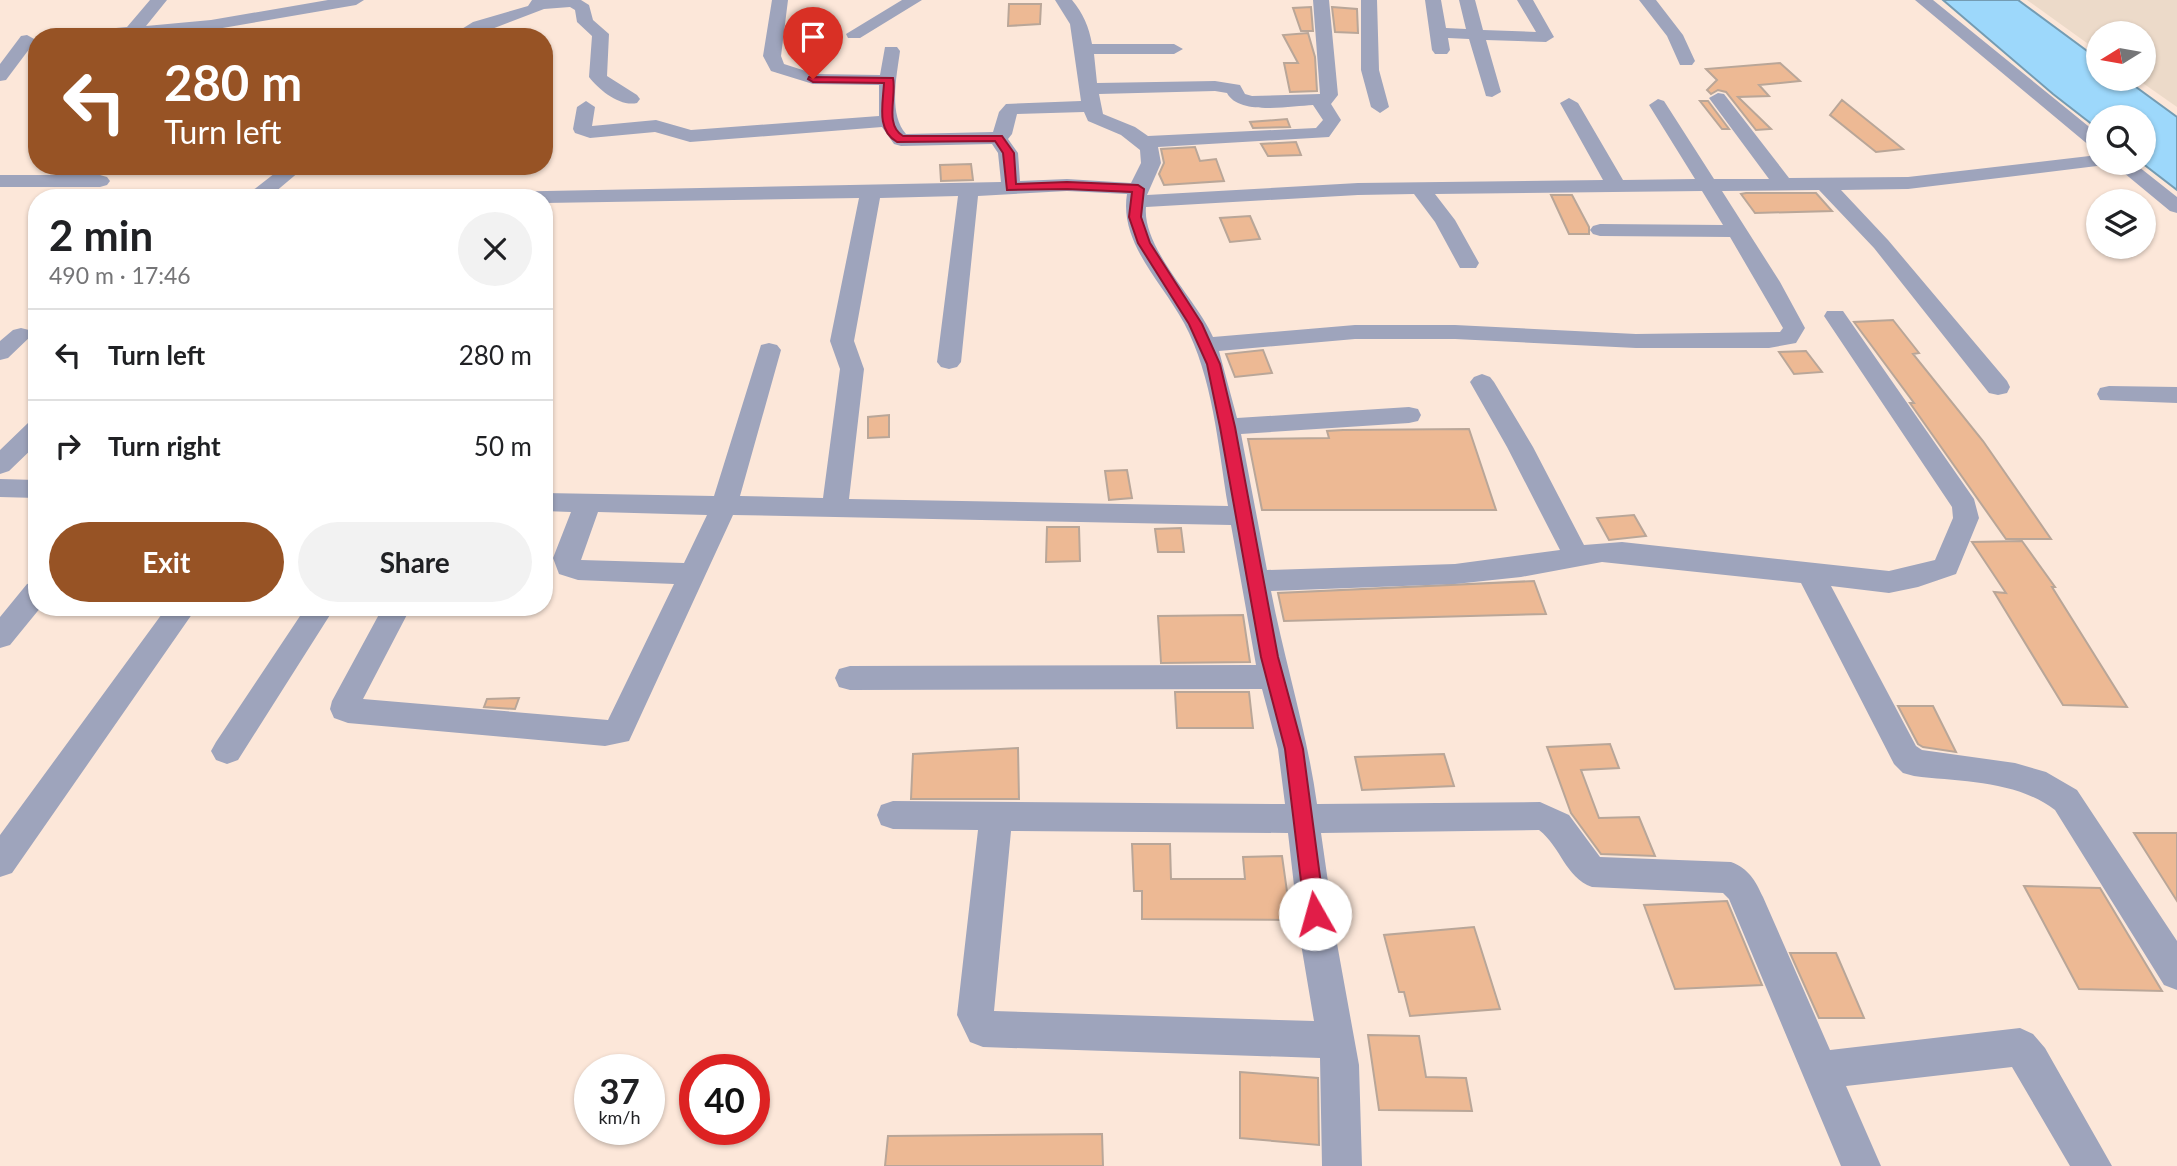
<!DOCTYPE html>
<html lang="en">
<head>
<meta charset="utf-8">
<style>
	body { margin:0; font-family:Lato,sans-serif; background:#f2f2f2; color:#202124; height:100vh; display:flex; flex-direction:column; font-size:26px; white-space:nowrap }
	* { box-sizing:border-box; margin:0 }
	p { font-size:23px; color:#757577 }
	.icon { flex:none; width:38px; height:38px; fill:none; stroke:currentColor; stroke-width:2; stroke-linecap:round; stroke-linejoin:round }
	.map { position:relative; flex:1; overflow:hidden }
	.sheet { position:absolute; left:28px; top:189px; width:525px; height:427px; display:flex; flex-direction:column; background:#fff; border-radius:28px; box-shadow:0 2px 5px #0004 }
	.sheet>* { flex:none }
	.top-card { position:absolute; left:28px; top:28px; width:525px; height:147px; border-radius:28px; box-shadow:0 2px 5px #0004; background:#975325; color:#fff; overflow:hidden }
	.needle { width:46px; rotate:259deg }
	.fabs { position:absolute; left:2086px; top:21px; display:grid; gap:14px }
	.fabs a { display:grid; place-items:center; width:70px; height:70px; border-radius:50%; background:#fff; box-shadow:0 2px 5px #0004; font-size:35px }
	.speed { position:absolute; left:574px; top:1054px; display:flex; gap:14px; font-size:35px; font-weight:700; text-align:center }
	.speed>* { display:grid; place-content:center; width:91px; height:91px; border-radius:50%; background:#fff; box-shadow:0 2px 5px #0004; line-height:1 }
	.speed small { font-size:18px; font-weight:400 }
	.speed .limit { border:10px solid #d22; background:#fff; color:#111 }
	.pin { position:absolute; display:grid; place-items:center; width:60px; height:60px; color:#fff; margin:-72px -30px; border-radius:50% 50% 50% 0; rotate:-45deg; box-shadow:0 0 7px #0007 }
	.pin .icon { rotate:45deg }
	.me { position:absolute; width:77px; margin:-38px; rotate:353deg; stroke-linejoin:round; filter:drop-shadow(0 0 5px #0008) }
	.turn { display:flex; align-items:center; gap:24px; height:147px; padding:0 21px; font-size:32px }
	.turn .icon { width:91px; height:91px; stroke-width:2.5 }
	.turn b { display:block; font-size:49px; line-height:60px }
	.round { display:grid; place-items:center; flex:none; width:74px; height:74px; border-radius:37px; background:#f2f2f2 }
	.overview { display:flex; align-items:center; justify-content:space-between; height:119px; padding:0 21px }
	h1 { font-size:42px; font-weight:700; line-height:52px }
	.primary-button { display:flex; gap:14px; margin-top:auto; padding:14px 21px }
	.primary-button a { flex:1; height:80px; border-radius:42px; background:#975325; color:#fff; font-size:28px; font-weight:700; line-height:80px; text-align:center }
	.primary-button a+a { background:#f2f2f2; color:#202124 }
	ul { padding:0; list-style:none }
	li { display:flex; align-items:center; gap:21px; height:91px; padding:0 21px; border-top:2px solid #e0e0e0 }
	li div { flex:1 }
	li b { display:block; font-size:26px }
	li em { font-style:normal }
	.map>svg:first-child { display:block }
	.industrial { fill:#ecdac9 }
	.water { fill:#9dd8fb; stroke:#749cb3; stroke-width:2 }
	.building { fill:#edb994; stroke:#b9a698; stroke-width:2 }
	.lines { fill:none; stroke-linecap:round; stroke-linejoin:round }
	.minor { fill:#9ea4bc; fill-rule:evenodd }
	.route { fill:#e11d48; stroke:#92132f; stroke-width:2 }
</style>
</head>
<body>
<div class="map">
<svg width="2177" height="1166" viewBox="0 0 2177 1166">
	<rect width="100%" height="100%" fill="#fce7d9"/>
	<!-- industrial -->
	<path class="industrial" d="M 2027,0 L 2177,0 L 2177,107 L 2137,79 L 2144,79 L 2144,33 L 2098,33 L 2098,51 Z"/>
	<!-- water -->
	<path class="water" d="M 1943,0 L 2018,0 L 2098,59 L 2098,79 L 2125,79 L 2177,117 L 2177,190 L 2142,163 L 2144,117 L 2098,117 L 2098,129 L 2053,94 Z"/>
	<!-- building -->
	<path class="building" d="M 1009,4 L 1041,4 L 1040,24 L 1008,26 Z
		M 1311,7 L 1313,31 L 1301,31 L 1293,8 Z
		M 1332,7 L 1357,9 L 1358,33 L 1335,32 Z
		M 1308,33 L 1315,57 L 1317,91 L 1290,92 L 1284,63 L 1298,63 L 1283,35 Z
		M 1780,63 L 1800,81 L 1759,85 L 1769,96 L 1738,97 L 1771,129 L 1756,130 L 1726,92 L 1718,90 L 1711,94 L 1707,90 L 1717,80 L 1706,69 Z
		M 1842,100 L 1903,149 L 1876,152 L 1830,115 Z
		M 1700,101 L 1708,101 L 1729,129 L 1722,129 Z
		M 1287,119 L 1290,127 L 1253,128 L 1250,122 Z
		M 1296,142 L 1301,155 L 1268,156 L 1261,144 Z
		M 1195,147 L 1200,161 L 1216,159 L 1224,181 L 1164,185 L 1159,174 L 1164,163 L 1161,149 Z
		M 971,164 L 973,180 L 941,181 L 940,165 Z
		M 1746,193 L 1816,193 L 1832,211 L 1755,213 L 1741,194 Z
		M 1551,195 L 1572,195 L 1589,227 L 1589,234 L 1569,234 Z
		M 1250,216 L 1260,239 L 1230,242 L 1220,218 Z
		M 1893,320 L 1919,353 L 1913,354 L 1983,441 L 2051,539 L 2006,539 L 1910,403 L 1914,403 L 1854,322 Z
		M 1263,350 L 1272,373 L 1235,377 L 1226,354 Z
		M 1806,351 L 1822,372 L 1794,374 L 1779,352 Z
		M 889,415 L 889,437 L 868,438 L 868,417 Z
		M 1469,429 L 1496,510 L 1262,510 L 1248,439 L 1329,438 L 1327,431 L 1343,430 Z
		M 1127,470 L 1132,498 L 1109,500 L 1105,471 Z
		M 1634,515 L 1646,536 L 1609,540 L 1597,518 Z
		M 1047,527 L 1079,527 L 1080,561 L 1046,562 Z
		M 1181,528 L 1184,552 L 1158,552 L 1155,529 Z
		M 2022,541 L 2055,587 L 2052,587 L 2127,707 L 2063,705 L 1994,592 L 2006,593 L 1972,542 Z
		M 1534,581 L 1546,614 L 1284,621 L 1278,593 Z
		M 1243,615 L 1250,662 L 1161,663 L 1158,616 Z
		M 1175,692 L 1249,692 L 1253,728 L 1177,728 Z
		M 519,698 L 515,709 L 484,707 L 487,699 Z
		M 1898,706 L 1933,706 L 1956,752 L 1923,747 L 1918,744 Z
		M 1610,744 L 1619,768 L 1581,770 L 1599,818 L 1639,817 L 1655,856 L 1601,854 L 1571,813 L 1547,747 Z
		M 1018,748 L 1019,799 L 911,799 L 913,754 Z
		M 1444,754 L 1454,786 L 1362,790 L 1355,757 Z
		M 2134,833 L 2177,833 L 2177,901 Z
		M 1132,844 L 1170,844 L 1171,879 L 1245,879 L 1243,857 L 1282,856 L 1291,920 L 1142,919 L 1142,891 L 1134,891 Z
		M 2024,886 L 2100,888 L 2162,991 L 2079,989 Z
		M 1727,901 L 1762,985 L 1675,989 L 1644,905 Z
		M 1474,927 L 1500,1009 L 1410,1016 L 1404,992 L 1399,992 L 1384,935 Z
		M 1790,953 L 1836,953 L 1864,1018 L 1819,1018 Z
		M 1368,1035 L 1419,1036 L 1426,1077 L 1466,1078 L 1472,1111 L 1379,1110 Z
		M 1240,1072 L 1318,1078 L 1319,1145 L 1240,1138 Z
		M 1102,1134 L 1103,1166 L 885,1166 L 888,1136 Z"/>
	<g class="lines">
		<!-- minor -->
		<path class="minor" d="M 150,0 L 167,0 L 146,26 L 211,20 L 328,0 L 364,0 L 356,5 L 211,30 L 140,37 L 64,37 L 72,32 L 127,27 Z
			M 532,0 L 581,0 L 589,5 L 593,20 L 609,34 L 607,76 L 637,95 L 640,99 L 637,103 C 620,107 599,90 589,77 L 592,36 L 577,22 L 575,10 L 570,7 L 544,9 L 471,37 L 449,37 L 473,22 L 528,6 Z
			M 772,0 L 788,0 L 781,56 L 784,64 L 815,74 L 880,75 L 885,47 L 897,47 L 900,51 C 897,75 888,114 906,134 L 993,132 L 999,112 L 1006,104 L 1081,101 L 1070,24 L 1055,0 L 1072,0 C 1083,13 1089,27 1092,44 L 1174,44 L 1183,49 L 1174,54 L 1094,54 L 1097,83 L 1215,81 L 1240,85 L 1245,94 L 1252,96 L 1320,94 L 1313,0 L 1329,0 L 1338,95 L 1331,104 L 1341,120 L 1329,137 L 1158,147 L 1161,163 L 1147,195 L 1358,183 L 1603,180 L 1560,103 L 1569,98 L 1578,103 L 1623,180 L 1695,179 L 1649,105 L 1658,99 L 1664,101 L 1714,179 L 1769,179 L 1709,98 L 1718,93 L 1724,94 L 1789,178 L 1908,177 L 2098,155 L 2098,163 L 2107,163 L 2105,165 L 1908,189 L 1841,190 L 1888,240 L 2007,381 L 2010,387 L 2007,393 L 1998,395 L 1989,393 L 1874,248 L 1819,190 L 1722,191 L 1780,282 L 1805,328 L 1796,343 L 1769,348 L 1636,348 L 1455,339 L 1355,339 L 1219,351 L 1237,418 L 1409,407 L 1418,409 L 1421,415 L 1418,421 L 1409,423 L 1241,434 L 1267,570 L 1455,564 L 1560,550 L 1507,447 L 1470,382 L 1474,377 L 1482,374 L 1490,377 L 1494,382 L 1533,447 L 1584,545 L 1622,542 L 1889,571 L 1935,560 L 1953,518 L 1952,507 L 1824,316 L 1827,311 L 1843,311 L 1974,499 L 1979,518 L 1956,574 L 1918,587 L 1889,593 L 1831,586 L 1916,746 L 1922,750 L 2015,763 L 2046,772 L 2077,790 L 2177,941 L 2177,990 L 2164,985 L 2055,810 C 2015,780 1962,782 1914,776 L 1903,773 L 1894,764 L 1801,583 L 1602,562 L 1521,577 L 1455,584 L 1271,591 C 1285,663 1307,732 1317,804 L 1540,802 L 1569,815 L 1600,857 L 1731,862 C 1749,869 1755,880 1763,897 L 1830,1050 L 2020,1028 L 2033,1034 L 2045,1048 L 2112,1166 L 2070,1166 L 2012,1067 L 1846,1086 L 1881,1166 L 1841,1166 L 1729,899 L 1723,893 L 1592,887 C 1565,877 1561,847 1539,830 L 1321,833 L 1336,938 L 1359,1065 L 1362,1166 L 1322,1166 L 1320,1058 L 983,1047 L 970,1042 L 957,1015 L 978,830 L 893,829 L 881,825 L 877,815 L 881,805 L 893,801 L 1285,804 L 1278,749 L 1262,689 L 850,690 L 839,687 L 835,678 L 839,669 L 850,666 L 1256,665 L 1231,525 L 733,515 L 629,741 L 605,746 L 348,723 L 334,718 L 330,709 L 332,701 L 383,607 L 411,607 L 363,699 L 608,720 L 674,584 L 578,580 L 559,574 L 553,558 L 571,512 L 544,511 L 544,493 L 714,496 L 761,345 L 769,343 L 777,345 L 781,350 L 740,496 L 823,498 L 840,369 L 830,341 L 859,198 L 544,203 L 544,198 L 489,198 L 499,192 L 1001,182 L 998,153 L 992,144 L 901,146 L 894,144 L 882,127 L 690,142 L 655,132 L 590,138 L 575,133 L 573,129 L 577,107 L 586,101 L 595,107 L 592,126 L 656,120 L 691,130 L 879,116 L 879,85 L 813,84 L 771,71 L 763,56 ZM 1215,91 L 1227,93 C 1239,116 1291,106 1313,105 L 1323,120 L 1316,128 L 1148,136 L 1135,127 L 1103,114 L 1099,94 ZM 1084,112 L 1088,121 L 1121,135 L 1140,150 L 1141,163 L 1131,183 L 1067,179 L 1020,181 L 1018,153 L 1008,139 L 1012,134 L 1017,114 ZM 1067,191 L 1127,194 C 1119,243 1162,282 1184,323 C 1213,377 1218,446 1228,506 L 849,499 L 864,369 L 854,341 L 880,198 L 958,196 L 937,362 L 941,367 L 949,369 L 957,367 L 961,362 L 978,196 ZM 1702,191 L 1723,225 L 1600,224 L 1593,226 L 1590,230 L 1593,234 L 1600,236 L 1730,237 L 1783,328 L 1780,332 L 1636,334 L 1455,325 L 1355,325 L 1213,337 C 1197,300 1142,248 1146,207 L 1358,195 L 1414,194 L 1435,222 L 1460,268 L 1476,268 L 1479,263 L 1455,220 L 1435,194 ZM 598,512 L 707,515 L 684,563 L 581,560 ZM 1011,831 L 1288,833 L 1300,938 L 1314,1021 L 994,1011 Z
			M 902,0 L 922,0 L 860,38 L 848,38 L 846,34 Z
			M 1361,0 L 1377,0 L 1379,70 L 1389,107 L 1380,113 L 1371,107 L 1361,70 Z
			M 1425,0 L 1441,0 L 1446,28 L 1466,29 L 1459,0 L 1475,0 L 1483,30 L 1536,32 L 1517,0 L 1533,0 L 1554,37 L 1546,42 L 1486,40 L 1501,92 L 1492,97 L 1486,96 L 1469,39 L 1448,38 L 1450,50 L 1447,54 L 1435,54 L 1432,50 Z
			M 1639,0 L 1656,0 L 1683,35 L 1695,61 L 1692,65 L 1680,65 L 1667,36 Z
			M 1915,0 L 1933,0 L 2098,134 L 2098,149 L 2091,147 Z
			M 27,35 L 36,40 L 6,80 L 0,81 L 0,64 L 21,36 Z
			M 2112,163 L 2134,163 L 2177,197 L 2177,213 L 2170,211 Z
			M 284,166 L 306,166 L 268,198 L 243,198 Z
			M 0,175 L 100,175 L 107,177 L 110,181 L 107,185 L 100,187 L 0,187 Z
			M 21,328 L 29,330 L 32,335 L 8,358 L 0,360 L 0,341 L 13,330 Z
			M 2109,386 L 2177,387 L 2177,403 L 2100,400 L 2097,394 L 2100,388 Z
			M 37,421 L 37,444 L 9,471 L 0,474 L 0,450 L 28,423 Z
			M 0,479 L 37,480 L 37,498 L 0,497 Z
			M 37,581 L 37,607 L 41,607 L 10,645 L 0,648 L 0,617 L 27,584 Z
			M 167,607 L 197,607 L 12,873 L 0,877 L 0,835 Z
			M 306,607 L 335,607 L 238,760 L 227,764 L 216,760 L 211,751 L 216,742 Z"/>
	</g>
	<!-- route -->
	<path class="route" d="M 809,77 L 893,78 C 897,95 884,125 903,136 L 1002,136 L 1014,153 L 1016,184 L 1067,182 L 1138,185 L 1144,189 L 1141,217 L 1150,243 L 1202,324 L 1220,364 L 1235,427 L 1278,657 L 1303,749 L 1325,914 L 1322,921 L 1315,924 L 1308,921 L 1305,914 L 1285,749 L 1261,657 L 1220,427 L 1207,364 L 1189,324 L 1138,243 L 1129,217 L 1132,192 L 1067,189 L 1007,190 L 1003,153 L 995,141 L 897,142 C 876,130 883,104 884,83 L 813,82 L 808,79 Z"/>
</svg>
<div class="fabs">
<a><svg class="needle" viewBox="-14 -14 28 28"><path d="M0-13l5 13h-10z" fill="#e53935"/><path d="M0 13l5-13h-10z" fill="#757577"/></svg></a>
<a><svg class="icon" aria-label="search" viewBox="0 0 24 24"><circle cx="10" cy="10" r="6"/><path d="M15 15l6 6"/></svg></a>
<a><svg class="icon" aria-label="layers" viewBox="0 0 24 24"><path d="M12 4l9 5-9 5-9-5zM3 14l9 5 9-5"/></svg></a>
</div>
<div class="speed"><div>37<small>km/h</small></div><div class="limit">40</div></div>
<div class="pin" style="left:813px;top:79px;background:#d93025"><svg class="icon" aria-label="arrive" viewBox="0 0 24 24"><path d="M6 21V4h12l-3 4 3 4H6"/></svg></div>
<svg class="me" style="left:1315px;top:914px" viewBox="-20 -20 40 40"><circle r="19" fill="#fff"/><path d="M0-13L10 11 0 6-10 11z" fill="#e11d48"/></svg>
<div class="top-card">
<div class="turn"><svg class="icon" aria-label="left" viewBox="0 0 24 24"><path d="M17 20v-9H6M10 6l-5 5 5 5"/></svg><div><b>280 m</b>Turn left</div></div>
</div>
<section class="sheet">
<div class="overview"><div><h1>2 min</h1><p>490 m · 17:46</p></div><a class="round"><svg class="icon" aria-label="close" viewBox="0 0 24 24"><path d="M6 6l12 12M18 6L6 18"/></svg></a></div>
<ul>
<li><svg class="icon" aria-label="left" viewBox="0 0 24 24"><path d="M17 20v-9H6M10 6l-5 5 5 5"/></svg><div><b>Turn left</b></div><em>280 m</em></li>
<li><svg class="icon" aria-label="right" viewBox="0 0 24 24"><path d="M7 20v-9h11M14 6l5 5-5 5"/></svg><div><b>Turn right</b></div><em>50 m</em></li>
</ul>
<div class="primary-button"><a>Exit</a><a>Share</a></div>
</section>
</div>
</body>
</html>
